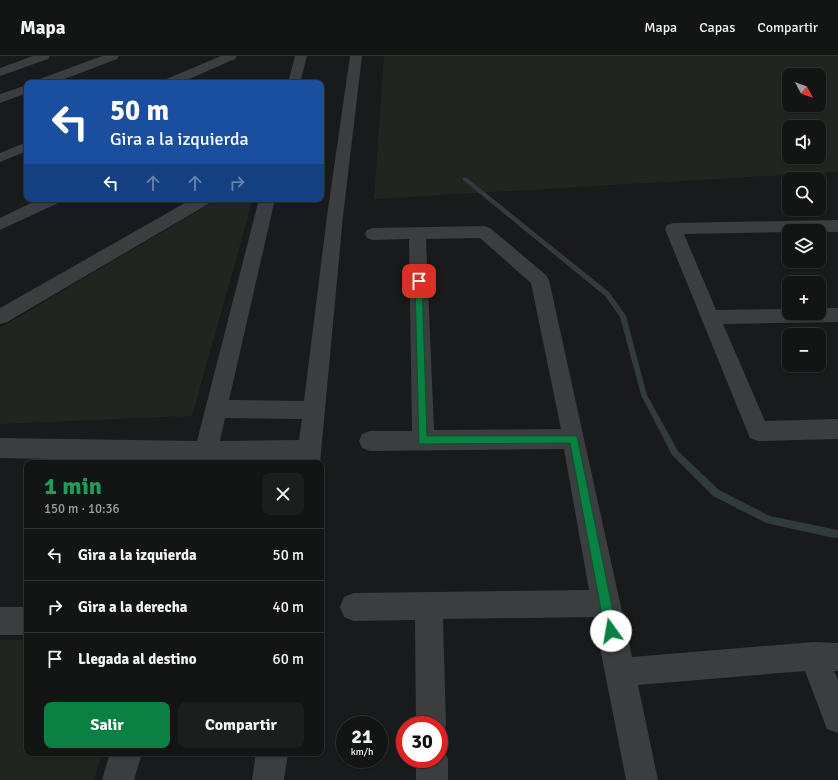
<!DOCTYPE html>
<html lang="es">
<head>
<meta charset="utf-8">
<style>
	body { margin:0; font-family:Signika,sans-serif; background:#1c1d1d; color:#f1f3f6; height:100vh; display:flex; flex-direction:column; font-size:15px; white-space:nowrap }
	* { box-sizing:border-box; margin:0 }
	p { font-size:13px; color:#9d9ea0 }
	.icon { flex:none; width:22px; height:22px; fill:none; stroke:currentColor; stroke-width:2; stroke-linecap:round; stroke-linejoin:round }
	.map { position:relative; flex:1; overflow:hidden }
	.side { position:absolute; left:24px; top:404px; width:300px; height:296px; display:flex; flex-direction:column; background:#131414; border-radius:8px; box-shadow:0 1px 3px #0004,0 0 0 1px #323334 }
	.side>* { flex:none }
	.guide { position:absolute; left:24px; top:24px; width:300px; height:122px; border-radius:8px; box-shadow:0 1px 3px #0004,0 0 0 1px #323334; background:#1a4fa0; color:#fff; overflow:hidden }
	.needle { width:26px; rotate:131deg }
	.controls { position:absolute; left:782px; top:12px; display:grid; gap:8px }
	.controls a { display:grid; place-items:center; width:44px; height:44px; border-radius:8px; background:#131414; box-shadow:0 1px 3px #0004,0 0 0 1px #323334; font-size:20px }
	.speed { position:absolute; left:336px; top:660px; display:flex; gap:8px; font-size:20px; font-weight:700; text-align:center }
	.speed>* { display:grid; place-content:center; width:52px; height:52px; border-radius:50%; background:#131414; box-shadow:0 1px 3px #0004,0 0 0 1px #323334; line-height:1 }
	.speed small { font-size:10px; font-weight:400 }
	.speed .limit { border:6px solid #d22; background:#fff; color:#111 }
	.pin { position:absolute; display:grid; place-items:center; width:34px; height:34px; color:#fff; margin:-17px; border-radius:8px; box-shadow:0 2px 6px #0006 }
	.me { position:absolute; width:44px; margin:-22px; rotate:347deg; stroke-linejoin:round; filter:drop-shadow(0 0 3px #0008) }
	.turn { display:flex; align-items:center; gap:14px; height:84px; padding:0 20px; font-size:18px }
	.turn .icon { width:52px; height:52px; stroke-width:2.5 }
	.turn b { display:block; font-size:28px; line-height:34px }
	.lanes { display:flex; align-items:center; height:38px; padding:0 20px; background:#0003; justify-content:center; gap:20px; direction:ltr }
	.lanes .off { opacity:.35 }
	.round { display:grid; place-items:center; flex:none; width:42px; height:42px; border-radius:8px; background:#1c1d1d }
	.overview { display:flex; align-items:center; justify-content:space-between; height:68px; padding:0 20px }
	h1 { font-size:24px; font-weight:700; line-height:30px; color:#1e9e55 }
	.primary-button { display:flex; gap:8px; margin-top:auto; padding:8px 20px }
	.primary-button a { flex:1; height:46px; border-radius:8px; background:#0b8043; color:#fff; font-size:16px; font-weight:700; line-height:46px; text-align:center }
	.primary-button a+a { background:#1c1d1d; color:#f1f3f6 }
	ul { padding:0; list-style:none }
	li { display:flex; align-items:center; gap:12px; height:52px; padding:0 20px; border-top:1px solid #323334 }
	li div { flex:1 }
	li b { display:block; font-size:15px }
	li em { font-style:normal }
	header { display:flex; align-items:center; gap:24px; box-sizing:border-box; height:56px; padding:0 20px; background:#131414; border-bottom:1px solid #323334 }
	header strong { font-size:19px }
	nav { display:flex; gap:22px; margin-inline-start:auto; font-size:14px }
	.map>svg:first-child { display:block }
	.green { fill:#202520; fill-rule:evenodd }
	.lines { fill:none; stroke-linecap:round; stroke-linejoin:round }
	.stream { fill:#313b3d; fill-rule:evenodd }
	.street { fill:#3b3d3f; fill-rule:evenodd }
	.route { fill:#0b8043; stroke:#07532c }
</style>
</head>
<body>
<header>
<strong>Mapa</strong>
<nav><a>Mapa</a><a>Capas</a><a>Compartir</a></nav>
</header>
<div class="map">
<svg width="838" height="724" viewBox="0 0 838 724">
	<rect width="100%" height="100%" fill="#191a1b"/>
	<!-- green -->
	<path class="green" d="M 384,0 L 838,0 L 838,116 L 374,143 ZM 789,19 L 819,19 L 819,49 L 789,49 ZM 789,71 L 819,71 L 819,101 L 789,101 Z
		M 218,143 L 253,143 L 192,360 L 0,368 L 0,272 Z
		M 0,584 L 27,584 L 27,697 L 102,697 L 94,724 L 0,724 Z"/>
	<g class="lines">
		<!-- stream -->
		<path class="stream" d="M 463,122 L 467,122 L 609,236 L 626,260 L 647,339 L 678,395 L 719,434 L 770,460 L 838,474 L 838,482 L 829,481 L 766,467 L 713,440 L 672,399 L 641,339 L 620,261 L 605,240 L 463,124 Z"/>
		<!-- street -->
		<path class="street" d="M 33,0 L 50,0 L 48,3 L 0,20 L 0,12 Z
			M 102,0 L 119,0 L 117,3 L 54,27 L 36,27 L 37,24 Z
			M 221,0 L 237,0 L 235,3 L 180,27 L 163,27 L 164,24 Z
			M 295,0 L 307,0 L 300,27 L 288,27 Z
			M 350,0 L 362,0 L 343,160 L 320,407 L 296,407 L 297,405 L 206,406 L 0,402 L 0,382 L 197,385 L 259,143 L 275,143 L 229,344 L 304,345 L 327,160 ZM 225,362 L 302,363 L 299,384 L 220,385 Z
			M 27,29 L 27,37 L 0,47 L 0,38 Z
			M 27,86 L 27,95 L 0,106 L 0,97 Z
			M 39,143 L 60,143 L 58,147 L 0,174 L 0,162 Z
			M 192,143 L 212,143 L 210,147 L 7,266 L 0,268 L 0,252 Z
			M 838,164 L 838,176 L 789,175 L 789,176 L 684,178 L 716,254 L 789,253 L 789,257 L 819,257 L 819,252 L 838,252 L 838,266 L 723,268 L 765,365 L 838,363 L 838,383 L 758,385 L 750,382 L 665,173 L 667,169 L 673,167 Z
			M 484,170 L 490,172 L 546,219 L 549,224 L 632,601 L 814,586 L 838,587 L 838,615 L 834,615 L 838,624 L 838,677 L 827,673 L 805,615 L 638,629 L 658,724 L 626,724 L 594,561 L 443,563 L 446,669 L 442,680 L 439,681 L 439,669 L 416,669 L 415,564 L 354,565 L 344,561 L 340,551 L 344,541 L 354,537 L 589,534 L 564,393 L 370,395 L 362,392 L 359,385 L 362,378 L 370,375 L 412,375 L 409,183 L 373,184 L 367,182 L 365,178 L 367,174 L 373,172 ZM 480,182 L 531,227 L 561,373 L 434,374 L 426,183 Z
			M 0,551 L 27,551 L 27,579 L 0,579 Z
			M 439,690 L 443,692 L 448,703 L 448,724 L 416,724 L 416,703 L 439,703 Z
			M 110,697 L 142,697 L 134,724 L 102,724 Z
			M 256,697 L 288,697 L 284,724 L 252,724 Z"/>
	</g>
	<!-- route -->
	<path class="route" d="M 419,222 L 422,225 L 427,380 L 577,380 L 617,575 L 615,579 L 611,580 L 607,579 L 605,575 L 570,387 L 419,388 L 415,225 Z"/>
</svg>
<div class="controls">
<a><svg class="needle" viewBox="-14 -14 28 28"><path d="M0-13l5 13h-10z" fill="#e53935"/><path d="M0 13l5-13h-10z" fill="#9d9ea0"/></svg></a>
<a><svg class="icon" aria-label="sound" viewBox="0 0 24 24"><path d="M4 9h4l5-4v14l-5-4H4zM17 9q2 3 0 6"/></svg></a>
<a><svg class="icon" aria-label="search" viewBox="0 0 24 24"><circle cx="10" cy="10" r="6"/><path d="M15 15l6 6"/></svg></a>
<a><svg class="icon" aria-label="layers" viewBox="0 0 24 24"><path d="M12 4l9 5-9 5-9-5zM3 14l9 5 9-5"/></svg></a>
<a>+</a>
<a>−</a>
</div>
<div class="speed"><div>21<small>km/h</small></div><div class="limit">30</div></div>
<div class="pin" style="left:419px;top:225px;background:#d93025"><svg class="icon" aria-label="arrive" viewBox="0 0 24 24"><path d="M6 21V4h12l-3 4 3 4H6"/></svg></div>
<svg class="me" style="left:611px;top:575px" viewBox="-20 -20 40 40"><circle r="19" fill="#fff"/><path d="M0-13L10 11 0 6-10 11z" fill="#0b8043"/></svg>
<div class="guide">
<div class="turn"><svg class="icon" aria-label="left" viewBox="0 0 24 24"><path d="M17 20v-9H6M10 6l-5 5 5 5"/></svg><div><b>50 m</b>Gira a la izquierda</div></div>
<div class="lanes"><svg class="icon" aria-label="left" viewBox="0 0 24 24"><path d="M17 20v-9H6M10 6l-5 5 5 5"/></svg><svg class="icon off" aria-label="ahead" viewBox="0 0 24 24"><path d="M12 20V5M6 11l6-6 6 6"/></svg><svg class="icon off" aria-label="ahead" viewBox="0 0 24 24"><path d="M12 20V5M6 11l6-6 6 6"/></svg><svg class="icon off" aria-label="right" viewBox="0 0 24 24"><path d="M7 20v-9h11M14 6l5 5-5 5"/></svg></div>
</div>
<section class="side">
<div class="overview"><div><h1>1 min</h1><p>150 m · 10:36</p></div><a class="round"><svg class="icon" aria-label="close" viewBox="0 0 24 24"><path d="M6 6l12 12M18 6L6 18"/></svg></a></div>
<ul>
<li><svg class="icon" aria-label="left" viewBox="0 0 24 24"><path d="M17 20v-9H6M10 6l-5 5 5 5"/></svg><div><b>Gira a la izquierda</b></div><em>50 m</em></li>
<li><svg class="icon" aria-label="right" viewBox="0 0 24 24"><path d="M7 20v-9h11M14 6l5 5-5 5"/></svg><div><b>Gira a la derecha</b></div><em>40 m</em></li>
<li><svg class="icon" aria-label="arrive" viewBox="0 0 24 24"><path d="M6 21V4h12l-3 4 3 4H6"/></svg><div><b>Llegada al destino</b></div><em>60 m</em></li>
</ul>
<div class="primary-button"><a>Salir</a><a>Compartir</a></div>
</section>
</div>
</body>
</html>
